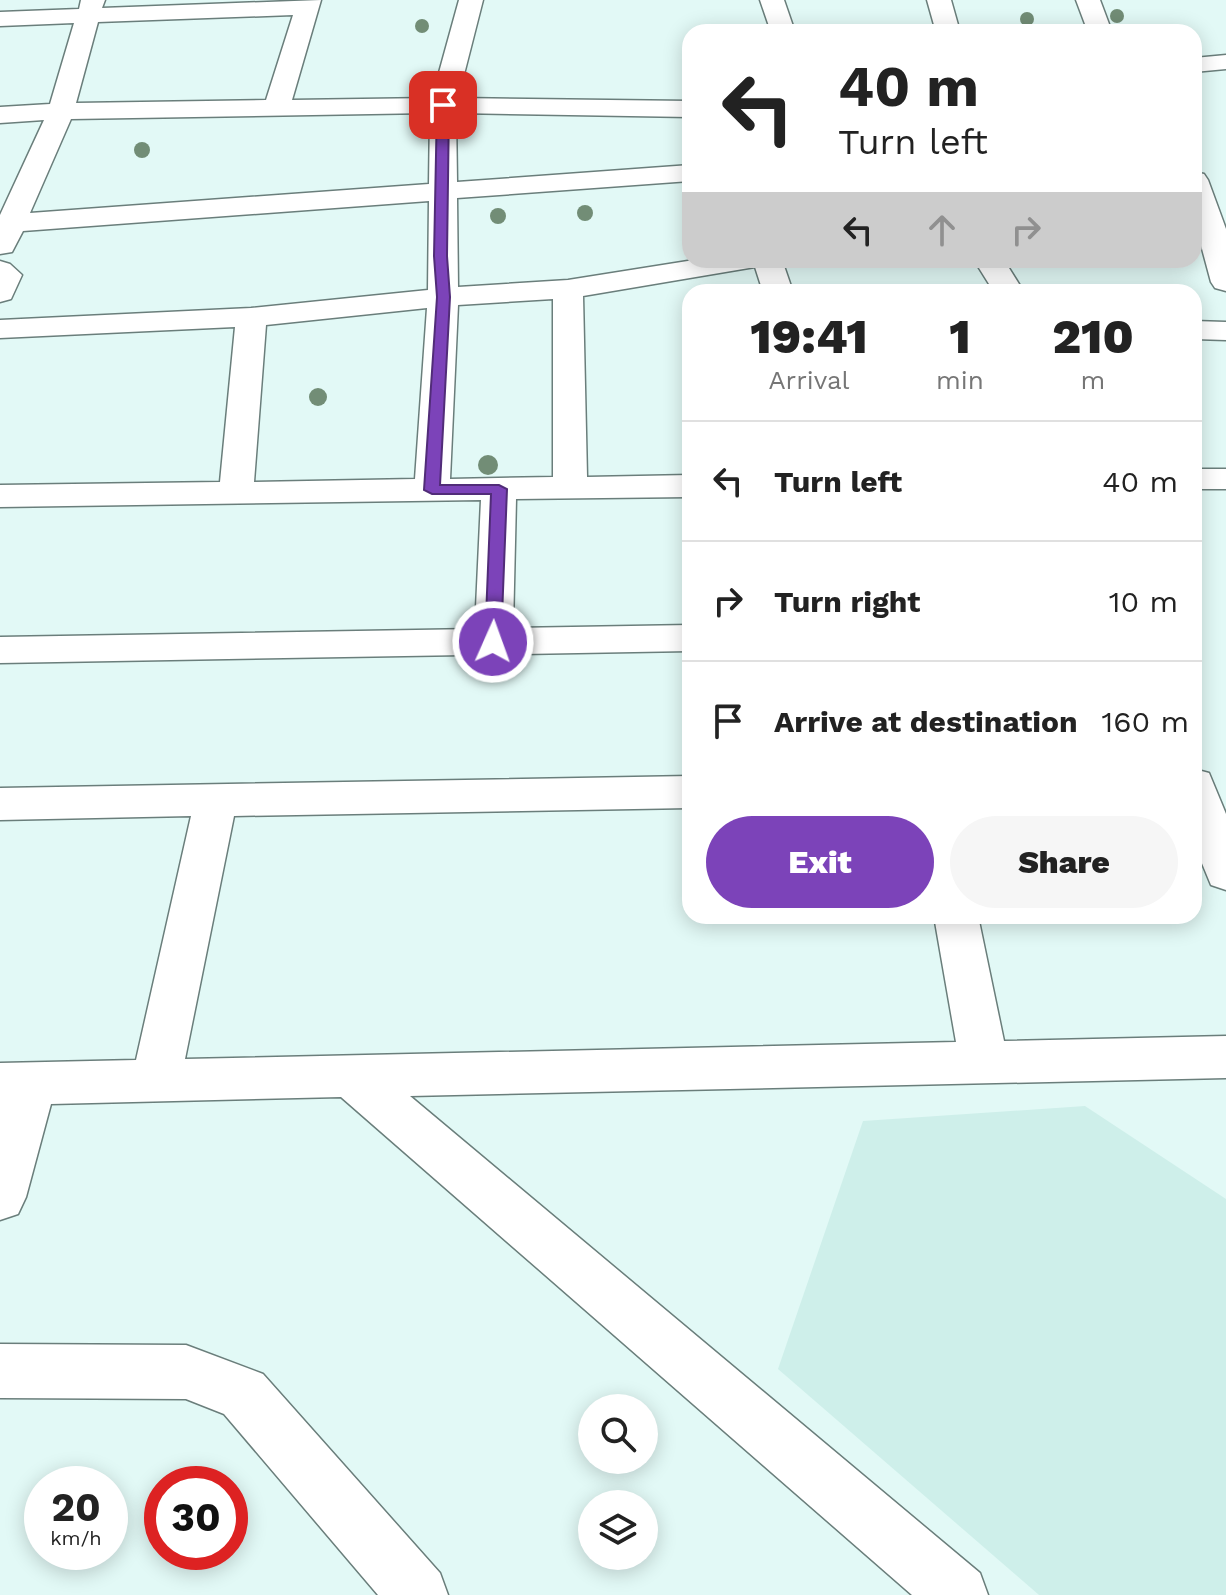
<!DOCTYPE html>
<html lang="en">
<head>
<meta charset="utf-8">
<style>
	body { margin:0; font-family:"Work Sans",sans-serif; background:#f6f6f6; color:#222; height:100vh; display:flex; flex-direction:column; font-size:30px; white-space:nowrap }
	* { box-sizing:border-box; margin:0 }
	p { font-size:26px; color:#767676 }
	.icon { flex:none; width:44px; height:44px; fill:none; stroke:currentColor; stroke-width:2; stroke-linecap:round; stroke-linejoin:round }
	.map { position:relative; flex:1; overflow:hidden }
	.panel { position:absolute; left:682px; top:284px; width:520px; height:640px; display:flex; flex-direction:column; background:#fff; border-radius:24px; box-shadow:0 4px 20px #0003 }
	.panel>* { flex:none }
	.banner { position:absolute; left:682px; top:24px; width:520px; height:244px; border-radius:24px; box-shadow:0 4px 20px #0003; background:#fff; color:#222; overflow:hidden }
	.buttons { position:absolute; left:578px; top:1394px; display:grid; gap:16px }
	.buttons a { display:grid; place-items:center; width:80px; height:80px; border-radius:50%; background:#fff; box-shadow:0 4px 20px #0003; font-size:40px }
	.speed { position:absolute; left:24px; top:1466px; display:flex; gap:16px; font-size:40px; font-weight:700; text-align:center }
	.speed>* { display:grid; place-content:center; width:104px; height:104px; border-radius:50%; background:#fff; box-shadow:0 4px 20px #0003; line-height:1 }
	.speed small { font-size:20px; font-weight:400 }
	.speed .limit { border:12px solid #d22; background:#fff; color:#111 }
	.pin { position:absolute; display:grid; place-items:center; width:68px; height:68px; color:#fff; margin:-34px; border-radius:16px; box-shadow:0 4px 12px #0006 }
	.me { position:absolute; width:88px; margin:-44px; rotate:2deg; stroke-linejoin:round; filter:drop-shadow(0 0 6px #0008) }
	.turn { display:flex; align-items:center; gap:28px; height:168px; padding:0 24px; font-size:36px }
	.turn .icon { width:104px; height:104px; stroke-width:2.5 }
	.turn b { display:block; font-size:56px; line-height:68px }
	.lanes { display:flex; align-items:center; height:76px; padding:0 24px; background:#0003; justify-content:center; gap:40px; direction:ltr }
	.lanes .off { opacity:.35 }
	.eta { display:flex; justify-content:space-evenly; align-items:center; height:136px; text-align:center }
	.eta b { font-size:48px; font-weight:800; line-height:56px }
	.cta { display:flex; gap:16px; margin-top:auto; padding:16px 24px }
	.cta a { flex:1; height:92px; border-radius:48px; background:#7c43b9; color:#fff; font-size:32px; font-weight:800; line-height:92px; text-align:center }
	.cta a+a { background:#f6f6f6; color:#222 }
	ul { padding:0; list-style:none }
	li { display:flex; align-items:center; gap:24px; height:120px; padding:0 24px; border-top:2px solid #e0e0e0 }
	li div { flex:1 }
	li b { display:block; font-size:30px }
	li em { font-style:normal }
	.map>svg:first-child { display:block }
	.built { fill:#ceefea }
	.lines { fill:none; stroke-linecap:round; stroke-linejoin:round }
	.minor-casing { stroke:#6a7e7b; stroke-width:3 }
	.minor { fill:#fff; fill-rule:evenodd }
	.tree { fill:#728d76 }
	.route { fill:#7c43b9; stroke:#512c78; stroke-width:2 }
</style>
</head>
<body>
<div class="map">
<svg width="1226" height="1595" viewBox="0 0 1226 1595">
	<rect width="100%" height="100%" fill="#e2f9f6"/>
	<!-- built -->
	<path class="built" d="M 1085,1106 L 1226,1199 L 1226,1595 L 1039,1595 L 778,1369 L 863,1121 Z"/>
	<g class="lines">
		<defs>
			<path id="minor" d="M 81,0 L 105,0 L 102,8 L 321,0 L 292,100 L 432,98 L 459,0 L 483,0 L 458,98 L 690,101 L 690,117 L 456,113 L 457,182 L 690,165 L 690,181 L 457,198 L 458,287 L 568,280 L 694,260 L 782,260 L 793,292 L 763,292 L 755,267 L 583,296 L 587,477 L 690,475 L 690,497 L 516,499 L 513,628 L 690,625 L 690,651 L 0,663 L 0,637 L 475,629 L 481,500 L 0,507 L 0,485 L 220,482 L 235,327 L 0,338 L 0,320 L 251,308 L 428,290 L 429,201 L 23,231 L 12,252 L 0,254 L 0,215 L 44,120 L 0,123 L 0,107 L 50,104 L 74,23 L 0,26 L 0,12 L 79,9 ZM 293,15 L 266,100 L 76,103 L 98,22 ZM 430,113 L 429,184 L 30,213 L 71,119 ZM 553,299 L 553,477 L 450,479 L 458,305 ZM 427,308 L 415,479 L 254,482 L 266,325 Z
				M 760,0 L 784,0 L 795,32 L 771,32 Z
				M 927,0 L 951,0 L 960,32 L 936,32 Z
				M 1076,0 L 1100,0 L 1112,32 L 1088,32 Z
				M 1226,55 L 1226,69 L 1194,72 L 1194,58 Z
				M 1194,172 L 1204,174 L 1208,180 L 1226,229 L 1226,291 L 1215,288 L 1211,282 L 1194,219 Z
				M 974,260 L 1004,260 L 1024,292 L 994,292 Z
				M 0,261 L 10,264 L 22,275 L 11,299 L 0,302 Z
				M 1194,321 L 1226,322 L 1226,340 L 1194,339 Z
				M 1194,469 L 1226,469 L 1226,489 L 1194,489 Z
				M 1194,769 L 1209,773 L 1226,814 L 1226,890 L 1211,885 L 1194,844 Z
				M 690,776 L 690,808 L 234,816 L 185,1059 L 956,1042 L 934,916 L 978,916 L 1004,1041 L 1226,1036 L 1226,1078 L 410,1096 L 980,1573 L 988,1595 L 912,1595 L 341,1097 L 51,1104 L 26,1197 L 18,1214 L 0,1220 L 0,1063 L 136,1060 L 191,816 L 0,820 L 0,788 Z
				M 0,1344 L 186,1345 L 263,1374 L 440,1573 L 448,1595 L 378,1595 L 224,1414 L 186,1399 L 0,1398 Z"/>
		</defs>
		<!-- minor casing -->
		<use href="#minor" class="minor-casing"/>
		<!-- minor -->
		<use href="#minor" class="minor"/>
	</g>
	<!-- trees -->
	<g class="tree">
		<circle cx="1117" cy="16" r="7"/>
		<circle cx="1027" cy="19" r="7"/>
		<circle cx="422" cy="26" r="7"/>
		<circle cx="142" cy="150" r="8"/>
		<circle cx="585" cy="213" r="8"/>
		<circle cx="498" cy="216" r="8"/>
		<circle cx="318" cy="397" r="9"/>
		<circle cx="488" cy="465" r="10"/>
	</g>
	<!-- route -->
	<path class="route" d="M 443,102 L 449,105 L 447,256 L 450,297 L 440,485 L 499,485 L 507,489 L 501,642 L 493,647 L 485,642 L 491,494 L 432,494 L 424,490 L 437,297 L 434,256 L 437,105 Z"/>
</svg>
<div class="buttons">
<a><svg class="icon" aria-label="search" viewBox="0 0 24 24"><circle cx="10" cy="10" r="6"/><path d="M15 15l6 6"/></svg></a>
<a><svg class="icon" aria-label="layers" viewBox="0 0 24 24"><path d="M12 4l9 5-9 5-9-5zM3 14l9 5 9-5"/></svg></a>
</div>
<div class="speed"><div>20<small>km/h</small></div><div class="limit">30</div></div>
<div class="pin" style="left:443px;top:105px;background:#d93025"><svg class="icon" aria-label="arrive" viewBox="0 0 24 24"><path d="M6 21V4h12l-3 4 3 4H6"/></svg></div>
<svg class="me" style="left:493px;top:642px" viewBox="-20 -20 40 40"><circle r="17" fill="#7c43b9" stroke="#fff" stroke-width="3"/><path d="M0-11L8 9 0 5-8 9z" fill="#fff"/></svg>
<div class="banner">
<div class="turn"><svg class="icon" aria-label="left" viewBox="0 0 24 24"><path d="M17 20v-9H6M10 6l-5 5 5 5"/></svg><div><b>40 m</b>Turn left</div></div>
<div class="lanes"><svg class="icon" aria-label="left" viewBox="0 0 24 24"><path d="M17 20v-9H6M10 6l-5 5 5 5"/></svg><svg class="icon off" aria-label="ahead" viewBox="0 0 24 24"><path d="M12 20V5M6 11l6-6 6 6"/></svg><svg class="icon off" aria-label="right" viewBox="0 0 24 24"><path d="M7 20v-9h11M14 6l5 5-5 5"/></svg></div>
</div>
<section class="panel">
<div class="eta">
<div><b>19:41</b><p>Arrival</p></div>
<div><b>1</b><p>min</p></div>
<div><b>210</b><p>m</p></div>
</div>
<ul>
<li><svg class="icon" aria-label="left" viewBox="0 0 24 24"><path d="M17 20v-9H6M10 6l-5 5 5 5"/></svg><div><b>Turn left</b></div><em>40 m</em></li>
<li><svg class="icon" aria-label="right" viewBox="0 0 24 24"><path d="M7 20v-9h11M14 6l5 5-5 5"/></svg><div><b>Turn right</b></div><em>10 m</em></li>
<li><svg class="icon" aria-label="arrive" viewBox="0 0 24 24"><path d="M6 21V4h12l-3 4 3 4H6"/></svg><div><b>Arrive at destination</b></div><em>160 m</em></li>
</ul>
<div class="cta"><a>Exit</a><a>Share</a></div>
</section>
</div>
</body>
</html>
